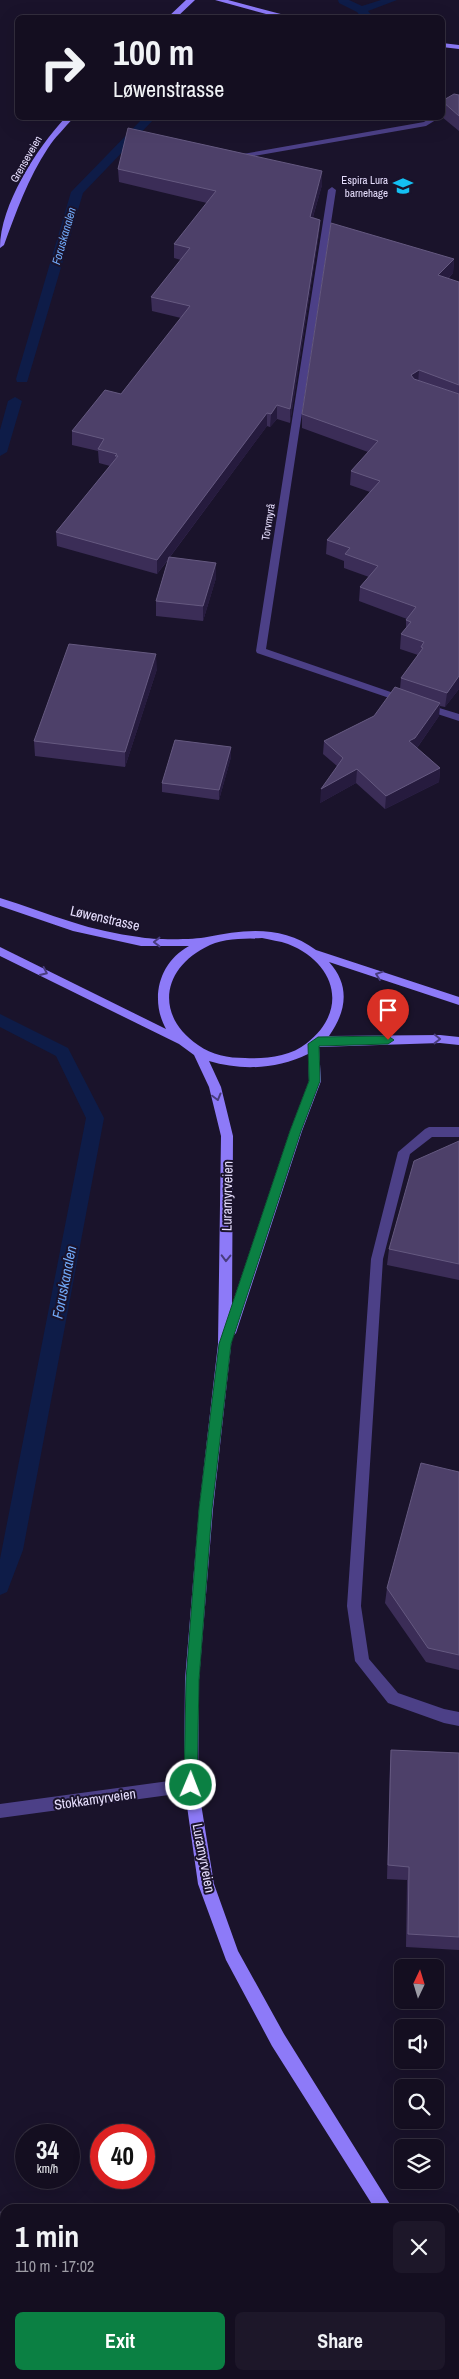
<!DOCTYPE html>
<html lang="en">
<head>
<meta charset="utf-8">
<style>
	body { margin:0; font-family:"Archivo Narrow",sans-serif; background:#1d1729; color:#f1f3f6; height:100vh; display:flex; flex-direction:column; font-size:19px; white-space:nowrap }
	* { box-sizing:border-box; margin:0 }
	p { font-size:16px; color:#9d9ca5 }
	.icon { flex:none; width:28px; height:28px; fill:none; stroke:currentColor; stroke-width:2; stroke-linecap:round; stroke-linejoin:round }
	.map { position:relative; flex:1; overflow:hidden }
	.side { position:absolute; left:0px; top:2204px; width:460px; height:176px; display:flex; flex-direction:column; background:#140e20; border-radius:15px 15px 0 0; box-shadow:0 5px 20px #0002,0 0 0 1px #332e3e }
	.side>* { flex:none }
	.top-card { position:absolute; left:15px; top:15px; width:430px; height:105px; border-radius:8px; box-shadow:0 5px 20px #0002,0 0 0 1px #332e3e; background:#140e20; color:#f1f3f6; overflow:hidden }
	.needle { width:32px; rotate:4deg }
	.tools { position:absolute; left:394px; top:1959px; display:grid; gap:10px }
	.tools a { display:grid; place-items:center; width:50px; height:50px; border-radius:8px; background:#140e20; box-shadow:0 5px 20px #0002,0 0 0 1px #332e3e; font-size:25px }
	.speed { position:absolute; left:15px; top:2124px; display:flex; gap:10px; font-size:25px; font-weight:700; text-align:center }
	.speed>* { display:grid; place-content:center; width:65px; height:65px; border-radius:50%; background:#140e20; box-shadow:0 5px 20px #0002,0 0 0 1px #332e3e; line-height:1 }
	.speed small { font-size:12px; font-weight:400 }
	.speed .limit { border:8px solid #d22; background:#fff; color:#111 }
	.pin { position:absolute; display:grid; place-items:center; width:42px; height:42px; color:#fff; margin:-51px -21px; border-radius:50% 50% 50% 0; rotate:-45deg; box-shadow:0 0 5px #0007 }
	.pin .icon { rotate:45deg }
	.me { position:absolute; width:55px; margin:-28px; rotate:1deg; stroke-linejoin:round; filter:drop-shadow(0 0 4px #0008) }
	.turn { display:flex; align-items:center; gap:18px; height:105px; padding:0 15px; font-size:22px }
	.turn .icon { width:65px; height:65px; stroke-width:2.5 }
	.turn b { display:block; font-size:35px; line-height:42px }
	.round { display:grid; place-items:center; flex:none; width:52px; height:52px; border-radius:8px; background:#1d1729 }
	.head { display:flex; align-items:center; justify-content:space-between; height:85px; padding:0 15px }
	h1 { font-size:30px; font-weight:700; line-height:38px }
	.button { display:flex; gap:10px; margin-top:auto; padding:10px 15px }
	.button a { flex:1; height:58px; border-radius:8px; background:#0b8043; color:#fff; font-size:20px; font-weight:700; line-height:58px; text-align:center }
	.button a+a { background:#1d1729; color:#f1f3f6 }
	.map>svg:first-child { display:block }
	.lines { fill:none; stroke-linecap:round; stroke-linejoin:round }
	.stream { fill:#0e1c48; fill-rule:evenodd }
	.lane { fill:#4c4087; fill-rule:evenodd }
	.street { fill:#4c4087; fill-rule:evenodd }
	.secondary { fill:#8d7af8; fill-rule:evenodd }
	.wall { fill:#3b2d57 }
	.shaded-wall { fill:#261b3e }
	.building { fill:#4d4069; stroke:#655980 }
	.oneway { stroke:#483c7d }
	.route { fill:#0b8043; stroke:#07532c }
	.labels { text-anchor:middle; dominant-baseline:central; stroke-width:4; stroke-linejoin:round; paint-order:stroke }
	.far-street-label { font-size:11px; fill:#e6defd; stroke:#1a132b }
	.far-poi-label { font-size:11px; fill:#e6defd; stroke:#1a132b; text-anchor:end }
	.far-water-label { font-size:12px; font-style:italic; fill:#71a9f8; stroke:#1a132b }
	.street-label { font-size:14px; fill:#e6defd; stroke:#1a132b }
	.water-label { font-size:15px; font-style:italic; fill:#71a9f8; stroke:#1a132b }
</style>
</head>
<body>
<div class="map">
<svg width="459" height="2379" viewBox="0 0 459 2379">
	<rect width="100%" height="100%" fill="#1a132b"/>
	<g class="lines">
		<!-- stream -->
		<path class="stream" d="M 338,0 L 349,0 L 362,6 L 381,0 L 397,0 L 368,11 L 374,18 L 362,18 L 357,12 L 339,3 Z
			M 143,118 L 155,118 L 83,193 L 28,379 L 27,382 L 17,382 L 16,379 L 71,192 Z
			M 15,397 L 22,401 L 7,452 L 0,456 L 0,430 L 8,401 Z
			M 0,1014 L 68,1048 L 104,1118 L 23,1550 L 7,1592 L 0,1595 L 0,1559 L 86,1118 L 56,1056 L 0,1027 Z"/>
		<!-- lane -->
		<path class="lane" d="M 430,118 L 439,118 L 426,126 L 243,158 L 239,156 L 243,154 L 424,122 Z
			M 429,1127 L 459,1127 L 459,1137 L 432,1137 L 410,1154 L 383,1259 L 361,1606 L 369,1659 L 398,1693 L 444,1709 L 459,1712 L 459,1726 L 444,1723 L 388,1703 L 355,1661 L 347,1606 L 371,1259 L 398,1152 L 425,1129 Z"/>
		<!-- street -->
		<path class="street" d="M 332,187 L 336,190 L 266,649 L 408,698 L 408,702 L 404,703 L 257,653 L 256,651 L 328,190 Z
			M 423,703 L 459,714 L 459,721 L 419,708 L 419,704 Z
			M 191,1778 L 196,1780 L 198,1785 L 196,1790 L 191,1792 L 0,1818 L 0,1804 Z"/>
		<!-- secondary -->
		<path class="secondary" d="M 186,0 L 195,0 L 176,18 L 167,18 Z
			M 215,0 L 228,0 L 296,18 L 281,18 Z
			M 442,43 L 459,45 L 459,49 L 442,47 Z
			M 65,118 L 73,118 C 65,128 55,137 48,148 C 28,178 16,212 4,245 L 0,248 C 0,205 37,148 65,118 Z
			M 0,898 C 24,905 48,915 72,922 C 93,929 117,934 139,937 C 152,940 194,940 207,937 C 245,929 283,925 316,950 L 459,997 L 459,1005 L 329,962 C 351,986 346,1012 329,1036 L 440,1035 L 459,1037 L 459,1045 L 440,1043 L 319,1047 L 321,1081 L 302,1131 L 236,1333 L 232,1337 L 213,1509 L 199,1680 L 198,1785 L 214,1884 L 238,1951 L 284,2034 L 393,2209 L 375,2209 L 272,2046 L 226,1960 L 198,1884 L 184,1785 L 185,1680 L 199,1509 L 218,1344 L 221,1136 L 209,1087 L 194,1055 L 179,1044 L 0,956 L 0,947 L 166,1029 C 150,1000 158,963 189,946 L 141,946 L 73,931 L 0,906 ZM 262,938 C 270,940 280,941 288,944 C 336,963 349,1010 307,1043 C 290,1057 265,1059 245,1058 C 228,1058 212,1055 198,1045 C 154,1015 162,967 210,945 C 225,938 245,939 262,938 ZM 308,1054 L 309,1081 L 290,1131 L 232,1305 L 233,1136 L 221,1087 L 209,1061 C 242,1071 277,1069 308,1054 Z
			M 455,2313 L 459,2315 L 459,2341 L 455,2339 Z"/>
	</g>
	<!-- wall -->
	<path class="wall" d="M 459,95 L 459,131 L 442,117 L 442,101 Z
		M 118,169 L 322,185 L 313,217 L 320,220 L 319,233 L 290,423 L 277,419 L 270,427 L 267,426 L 170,557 L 216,578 L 203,621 L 156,616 L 156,601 L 168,560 L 157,574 L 57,546 L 56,532 L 110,466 L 99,463 L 98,451 L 72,445 L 72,431 L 121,394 L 181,318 L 152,311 L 151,297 L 181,260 L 174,258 L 174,244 L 207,203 L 119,182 Z
		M 454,259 L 453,273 L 448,279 L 459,282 L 459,689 L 445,707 L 440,706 L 439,716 L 417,748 L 440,768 L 439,782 L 385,809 L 356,783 L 320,803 L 337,766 L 323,754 L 324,741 L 374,716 L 400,689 L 401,678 L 418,655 L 400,649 L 401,634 L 406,628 L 406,620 L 407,619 L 359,601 L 360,587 L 369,577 L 344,568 L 344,561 L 326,554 L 327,540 L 370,492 L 350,485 L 351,471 L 368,452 L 302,428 L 302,414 Z
		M 157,669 L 125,767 L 35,756 L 34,741 Z
		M 231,747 L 231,757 L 219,800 L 162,792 L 162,783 Z
		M 459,1141 L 459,1280 L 387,1265 L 389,1249 Z
		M 459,1472 L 459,1670 L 426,1662 L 385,1603 L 387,1588 Z
		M 391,1750 L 459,1753 L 459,1950 L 406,1947 L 407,1880 L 387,1879 L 390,1763 Z"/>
	<!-- shaded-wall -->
	<path class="shaded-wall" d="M 322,171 L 322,185 L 309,230 L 310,217 Z
		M 320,220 L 319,233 L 290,423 L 290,409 Z
		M 454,259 L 453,273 L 437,289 L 438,275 Z
		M 419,370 L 418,384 L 411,375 Z
		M 277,405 L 277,419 L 270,427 L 271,414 Z
		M 267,413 L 267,426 L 157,574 L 157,560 Z
		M 216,563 L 216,578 L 203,621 L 203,606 Z
		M 156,654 L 157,669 L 125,767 L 125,752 Z
		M 459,676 L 459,689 L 445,707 L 447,693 Z
		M 440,703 L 439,716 L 414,752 L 409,741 Z
		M 231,747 L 231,757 L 219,800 L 219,790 Z
		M 440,768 L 439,782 L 385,809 L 386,796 Z
		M 357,769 L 356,783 L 320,803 L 321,789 Z
		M 108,2375 L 112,2375 L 111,2379 L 107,2379 Z"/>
	<!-- building -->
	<path class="building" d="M 454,94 L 459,95 L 459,116 L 442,101 Z
		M 128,128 L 322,171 L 310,217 L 320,220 L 290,409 L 277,405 L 271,414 L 267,413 L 157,560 L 56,532 L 118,456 L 115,456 L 117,454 L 98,449 L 104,439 L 72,431 L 105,390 L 121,394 L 190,306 L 151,297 L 190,248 L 174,244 L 216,191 L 118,169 Z
		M 331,223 L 454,259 L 438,275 L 459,282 L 459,385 L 419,370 L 411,375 L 414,379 L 459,394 L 459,676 L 447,693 L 401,678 L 423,648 L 421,647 L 424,642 L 401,634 L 411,622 L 406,620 L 416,607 L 360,587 L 378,566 L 345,554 L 350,548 L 327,540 L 380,481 L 351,471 L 378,441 L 302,414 Z
		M 169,557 L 216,563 L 203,606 L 156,601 Z
		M 69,644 L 156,654 L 125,752 L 34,741 Z
		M 395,687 L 440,703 L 415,738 L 409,741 L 440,768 L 386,796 L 357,769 L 321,789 L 343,758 L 324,741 L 374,716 Z
		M 175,740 L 231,747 L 219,790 L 162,783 Z
		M 459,1141 L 459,1264 L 389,1249 L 414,1161 Z
		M 421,1463 L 459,1472 L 459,1655 L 428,1648 L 387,1588 Z
		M 391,1750 L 459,1753 L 459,1937 L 408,1934 L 409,1867 L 388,1865 Z
		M 0,2212 L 5,2214 L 5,2375 L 108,2375 L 107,2379 L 0,2379 Z"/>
	<!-- one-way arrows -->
	<defs><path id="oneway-chevron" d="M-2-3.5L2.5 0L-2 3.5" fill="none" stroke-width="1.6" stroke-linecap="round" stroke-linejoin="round" transform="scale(1.25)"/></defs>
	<g class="oneway">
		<use href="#oneway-chevron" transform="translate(157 942) rotate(-180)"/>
		<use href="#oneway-chevron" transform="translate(44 972) rotate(25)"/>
		<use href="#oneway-chevron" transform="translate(379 975) rotate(-161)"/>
		<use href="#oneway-chevron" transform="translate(437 1039) rotate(1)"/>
		<use href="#oneway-chevron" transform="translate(217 1097) rotate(75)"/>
		<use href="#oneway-chevron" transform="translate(226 1258) rotate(91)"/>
	</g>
	<!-- route -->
	<path class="route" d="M 388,1036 L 394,1040 L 388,1044 L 319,1046 L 320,1081 L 301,1131 L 231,1344 L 212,1509 L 199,1680 L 197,1785 L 195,1790 L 191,1792 L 186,1790 L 184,1785 L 186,1680 L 199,1509 L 219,1344 L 290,1131 L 309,1081 L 308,1044 L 318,1037 Z"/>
	<!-- icons -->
	<defs>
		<symbol id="school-bare" viewBox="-9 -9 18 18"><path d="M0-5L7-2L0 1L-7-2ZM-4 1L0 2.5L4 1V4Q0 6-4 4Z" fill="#14c0f3" stroke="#1a132b" stroke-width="2.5" paint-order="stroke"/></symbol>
	</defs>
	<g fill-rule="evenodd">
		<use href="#school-bare" x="389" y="172" width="28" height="28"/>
	</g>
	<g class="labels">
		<!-- far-street labels -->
		<g class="far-street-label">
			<text transform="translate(26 159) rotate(-60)">Grenseveien</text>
			<text transform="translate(268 522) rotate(-81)">Torvmyrå</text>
		</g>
		<!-- far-poi labels -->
		<g class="far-poi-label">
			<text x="388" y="180">Espira Lura<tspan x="388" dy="13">barnehage</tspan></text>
		</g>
		<!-- far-water labels -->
		<g class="far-water-label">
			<text transform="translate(64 236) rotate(-74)">Foruskanalen</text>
		</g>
		<!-- street labels -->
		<g class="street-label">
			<text transform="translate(105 918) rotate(13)">Løwenstrasse</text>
			<text transform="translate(227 1196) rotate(-89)">Luramyrveien</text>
			<text transform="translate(95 1799) rotate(-8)">Stokkamyrveien</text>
			<text transform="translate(204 1858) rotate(79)">Luramyrveien</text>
		</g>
		<!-- water labels -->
		<g class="water-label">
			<text transform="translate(64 1282) rotate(-79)">Foruskanalen</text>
		</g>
	</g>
</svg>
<div class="tools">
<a><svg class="needle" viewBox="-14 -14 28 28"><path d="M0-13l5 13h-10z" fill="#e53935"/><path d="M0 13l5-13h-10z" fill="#9d9ca5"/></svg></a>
<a><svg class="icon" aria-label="sound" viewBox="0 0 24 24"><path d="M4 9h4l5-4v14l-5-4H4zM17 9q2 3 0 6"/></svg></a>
<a><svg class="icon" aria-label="search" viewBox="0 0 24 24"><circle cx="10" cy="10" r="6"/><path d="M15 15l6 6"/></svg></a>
<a><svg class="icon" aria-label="layers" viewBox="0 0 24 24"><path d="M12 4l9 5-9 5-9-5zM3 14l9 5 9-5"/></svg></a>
</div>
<div class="speed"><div>34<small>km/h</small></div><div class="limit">40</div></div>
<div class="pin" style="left:388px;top:1040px;background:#d93025"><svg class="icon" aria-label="arrive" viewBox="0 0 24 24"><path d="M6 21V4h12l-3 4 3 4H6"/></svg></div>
<svg class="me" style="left:191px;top:1785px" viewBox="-20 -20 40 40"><circle r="17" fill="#0b8043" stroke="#fff" stroke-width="3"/><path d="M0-11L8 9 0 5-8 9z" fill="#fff"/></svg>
<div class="top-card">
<div class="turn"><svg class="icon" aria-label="right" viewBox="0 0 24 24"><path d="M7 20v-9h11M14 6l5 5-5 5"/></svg><div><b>100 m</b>Løwenstrasse</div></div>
</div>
<section class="side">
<div class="head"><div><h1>1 min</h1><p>110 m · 17:02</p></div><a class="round"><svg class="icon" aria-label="close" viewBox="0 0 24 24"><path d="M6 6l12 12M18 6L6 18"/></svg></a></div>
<div class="button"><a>Exit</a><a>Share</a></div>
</section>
</div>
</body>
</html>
